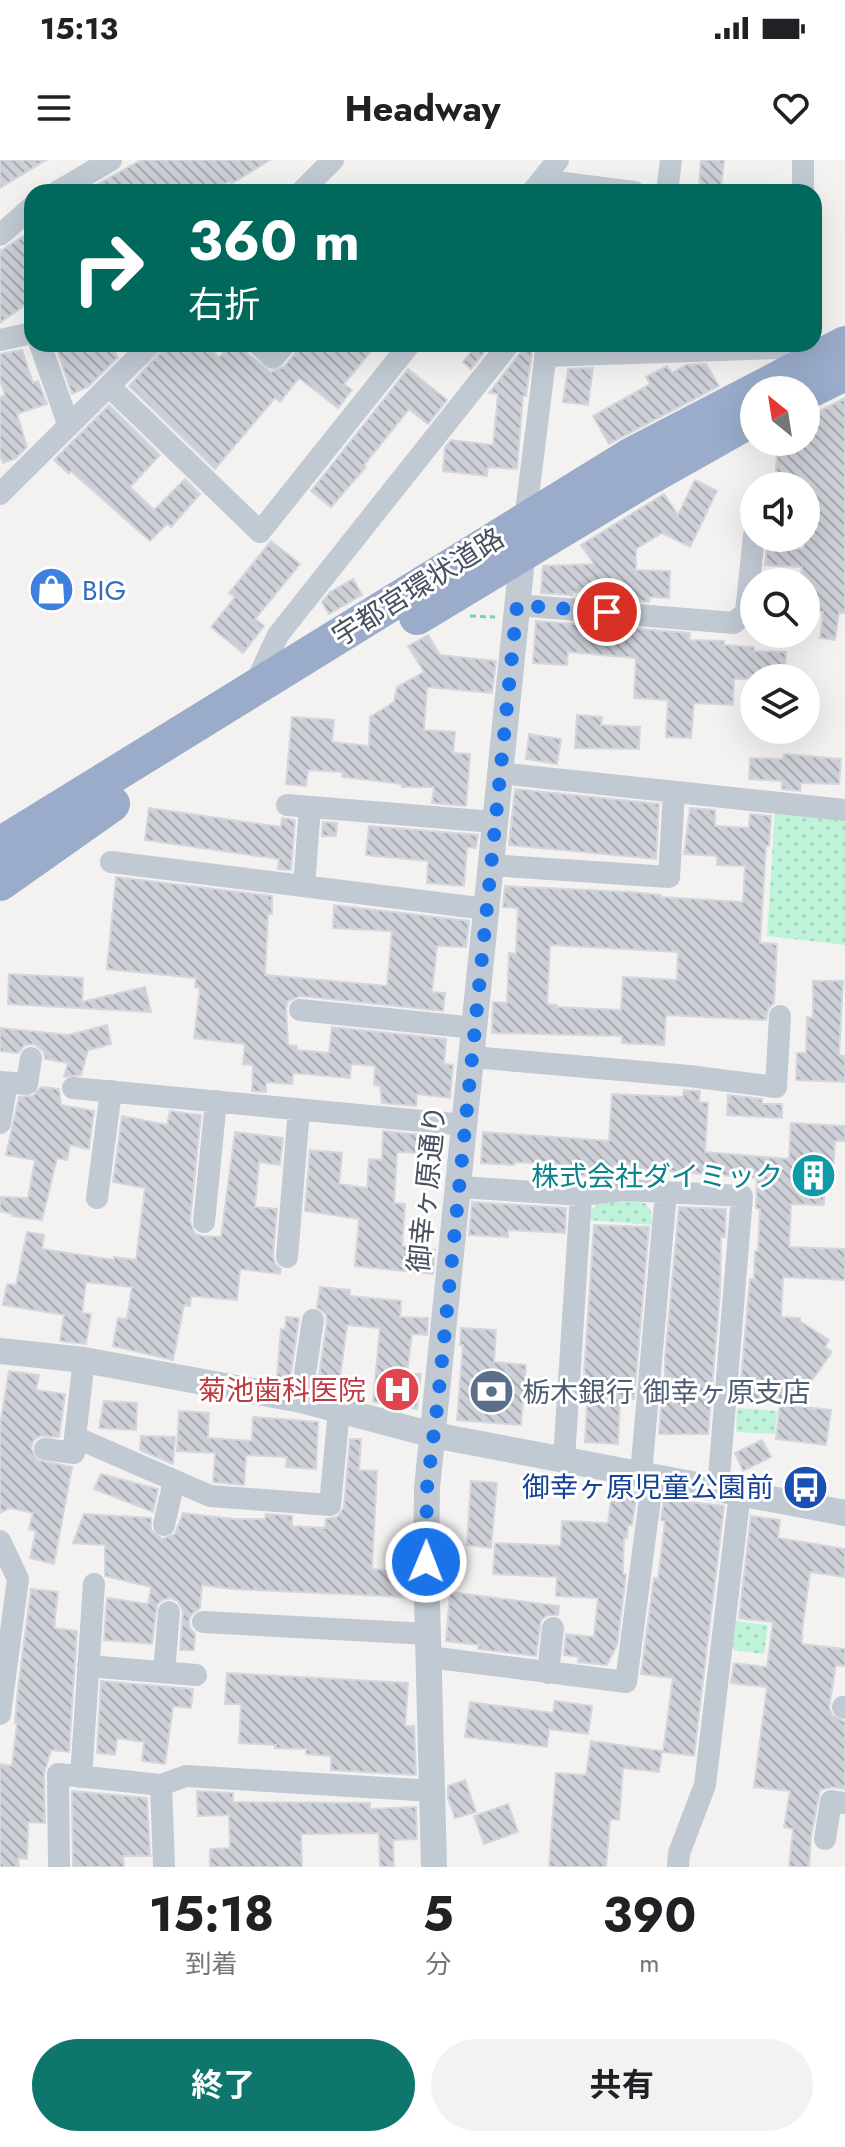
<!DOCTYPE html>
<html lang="ja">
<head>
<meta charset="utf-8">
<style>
	body { margin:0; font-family:Jost,"Noto Sans JP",sans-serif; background:#f2f2f2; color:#202124; height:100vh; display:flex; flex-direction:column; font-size:30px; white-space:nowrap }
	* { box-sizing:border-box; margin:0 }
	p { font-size:26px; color:#757577 }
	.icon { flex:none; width:44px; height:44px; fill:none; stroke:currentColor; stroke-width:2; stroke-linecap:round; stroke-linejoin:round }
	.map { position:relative; height:1707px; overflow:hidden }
	.side { display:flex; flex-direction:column; background:#fff; flex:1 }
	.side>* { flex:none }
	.guide { position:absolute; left:24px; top:24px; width:798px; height:168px; border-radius:24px; box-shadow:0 8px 32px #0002; background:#00695c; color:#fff; overflow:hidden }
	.needle { width:52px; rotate:330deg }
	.tools { position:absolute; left:740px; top:216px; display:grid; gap:16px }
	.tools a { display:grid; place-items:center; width:80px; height:80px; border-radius:50%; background:#fff; box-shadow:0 8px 32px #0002; font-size:40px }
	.pin { position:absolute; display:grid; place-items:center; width:68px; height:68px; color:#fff; margin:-34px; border:4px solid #fff; border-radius:50%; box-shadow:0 2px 8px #0007 }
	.me { position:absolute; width:88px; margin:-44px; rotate:1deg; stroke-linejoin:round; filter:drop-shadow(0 0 6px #0008) }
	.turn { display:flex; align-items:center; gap:28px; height:168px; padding:0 32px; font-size:36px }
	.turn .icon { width:104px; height:104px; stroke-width:2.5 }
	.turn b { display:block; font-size:56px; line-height:68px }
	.eta { display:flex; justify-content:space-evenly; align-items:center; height:136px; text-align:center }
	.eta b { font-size:48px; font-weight:700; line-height:56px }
	.action { display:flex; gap:16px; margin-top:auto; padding:16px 32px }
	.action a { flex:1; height:92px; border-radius:48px; background:#0f766e; color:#fff; font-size:32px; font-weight:700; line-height:92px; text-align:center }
	.action a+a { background:#f2f2f2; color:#202124 }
	.status { display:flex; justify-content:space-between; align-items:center; height:56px; padding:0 40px; background:#fff; direction:ltr }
	.status svg { height:22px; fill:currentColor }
	header { display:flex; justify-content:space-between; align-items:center; height:104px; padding:0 32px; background:#fff; font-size:36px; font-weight:700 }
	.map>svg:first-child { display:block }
	.grass { fill:url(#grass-dots) }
	.building { fill:url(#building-back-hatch); stroke:#d5d6dd; stroke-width:2; fill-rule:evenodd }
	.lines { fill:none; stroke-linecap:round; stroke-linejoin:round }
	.path { stroke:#73d3b1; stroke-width:3; stroke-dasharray:6 4; stroke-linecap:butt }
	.minor { stroke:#c1c9d3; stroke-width:22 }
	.tertiary { stroke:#c1c9d3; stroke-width:26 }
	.trunk { stroke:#9aacca; stroke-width:36 }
	.route { stroke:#1a73e8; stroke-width:14; stroke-dasharray:0 25.2 }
	.labels { text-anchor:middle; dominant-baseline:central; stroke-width:6; stroke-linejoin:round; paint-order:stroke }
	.street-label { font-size:28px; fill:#475160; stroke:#fff }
	.shop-label { font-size:28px; fill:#366cbe; stroke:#fff; text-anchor:start }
	.culture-label { font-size:28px; fill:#0d838f; stroke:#fff; text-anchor:end }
	.health-label { font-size:28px; fill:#be3a42; stroke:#fff; text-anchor:end }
	.service-label { font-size:28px; fill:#4e5e75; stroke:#fff; text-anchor:start }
	.transit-label { font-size:28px; fill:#164399; stroke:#fff; text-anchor:end }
</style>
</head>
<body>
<div class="status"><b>15:13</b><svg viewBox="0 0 49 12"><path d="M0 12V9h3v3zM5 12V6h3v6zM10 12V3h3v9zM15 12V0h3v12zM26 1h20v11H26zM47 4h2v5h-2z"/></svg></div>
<header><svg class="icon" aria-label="menu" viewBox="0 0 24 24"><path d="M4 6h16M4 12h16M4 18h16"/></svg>Headway<svg class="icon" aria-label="heart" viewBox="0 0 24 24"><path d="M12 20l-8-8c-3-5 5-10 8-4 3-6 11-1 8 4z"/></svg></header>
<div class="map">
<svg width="845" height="1707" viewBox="0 0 845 1707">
	<defs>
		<pattern id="grass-dots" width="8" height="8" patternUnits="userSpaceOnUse" patternTransform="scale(2)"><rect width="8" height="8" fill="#bef3d9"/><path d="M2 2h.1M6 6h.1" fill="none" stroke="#a5d2bd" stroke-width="1.8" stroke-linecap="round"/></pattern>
		<pattern id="building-back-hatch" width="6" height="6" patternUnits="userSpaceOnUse" patternTransform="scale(2)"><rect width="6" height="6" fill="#cdcfd7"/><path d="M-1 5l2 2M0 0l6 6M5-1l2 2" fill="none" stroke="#a8aab2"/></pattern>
	</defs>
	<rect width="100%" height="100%" fill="#f4f1f1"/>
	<!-- grass -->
	<path class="grass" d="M 775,650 L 845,656 L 845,785 L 767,776 Z
		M 625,1041 L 645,1043 L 651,1051 L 652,1065 L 589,1060 L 590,1052 L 597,1044 Z
		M 737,1248 L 777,1251 L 775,1274 L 736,1272 Z
		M 733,1461 L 768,1465 L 764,1494 L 734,1490 L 730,1485 Z"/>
	<!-- building -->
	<path class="building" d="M 0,0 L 46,0 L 0,28 Z
		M 141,0 L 270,0 L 231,24 L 230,21 L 212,32 L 84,32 Z
		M 701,0 L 724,0 L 721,29 L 699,27 Z
		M 27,74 L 32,82 L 32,140 L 0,163 L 0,91 Z
		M 55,184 L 110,184 L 118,197 L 88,227 L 72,234 Z
		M 168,184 L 204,184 L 219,197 L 232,184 L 244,184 L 248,194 L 271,212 L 284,207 L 296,192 L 299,184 L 377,184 L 344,224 L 352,230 L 338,248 L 299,218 L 280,242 L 275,238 L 215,309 L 129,226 Z
		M 477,184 L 491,184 L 471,209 L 463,202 Z
		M 523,184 L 533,184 L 526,236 L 523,236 L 517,309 L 488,307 L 487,316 L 443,311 L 445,287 L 451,280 L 493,285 L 498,234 L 489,233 L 520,193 Z
		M 22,190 L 33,223 L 38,221 L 47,244 L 17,254 L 27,287 L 15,299 L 3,303 L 0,295 L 0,237 L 5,235 L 0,220 L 0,194 Z
		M 706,204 L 719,226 L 609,284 L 593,256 L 650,224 L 646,217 L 667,206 L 672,213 L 686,205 Z
		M 593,208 L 588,245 L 563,242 L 568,209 Z
		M 408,209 L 447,240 L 428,264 L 409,249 L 364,305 L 366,307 L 331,347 L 311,331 Z
		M 845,238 L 845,453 L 839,453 L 835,480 L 820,478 L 823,452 L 806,451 L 806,422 L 801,422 L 802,407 L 765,405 L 767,387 L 803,389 L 806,378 L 808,323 L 775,320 L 778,282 L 812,280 L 814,254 Z
		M 109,245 L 160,295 L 130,327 L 154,350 L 185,319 L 200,334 L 171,367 L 167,364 L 150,381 L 71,311 L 69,314 L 54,300 Z
		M 695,320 L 717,331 L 690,387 L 662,373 L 636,389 L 636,410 L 670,411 L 669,438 L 650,437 L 649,442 L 606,438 L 606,434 L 572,432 L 572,435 L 541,433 L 543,406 L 594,404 L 581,385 L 664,334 L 678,355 Z
		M 271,381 L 300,404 L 255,459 L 264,466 L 243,493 L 211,467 L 235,437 L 229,433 Z
		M 353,419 L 362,435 L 329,454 L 322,442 L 330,432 Z
		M 536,461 L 690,473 L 689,480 L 724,481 L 724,485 L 754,487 L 754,491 L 786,492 L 785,518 L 734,519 L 733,545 L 694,543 L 691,578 L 666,577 L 668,540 L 634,538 L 636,498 L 568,492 L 567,505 L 533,503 Z
		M 428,475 L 440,495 L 496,501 L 492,533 L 427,527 L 424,570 L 455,572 L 453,593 L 470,594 L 466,646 L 432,643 L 434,627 L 402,627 L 402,624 L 342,617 L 343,612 L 308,610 L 306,626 L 286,624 L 292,557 L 334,560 L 332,582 L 369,586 L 370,557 L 394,542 L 397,527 L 424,512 L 408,486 Z
		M 577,555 L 602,557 L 601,565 L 640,567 L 639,589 L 575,588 Z
		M 529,574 L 561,579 L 557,604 L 526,599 Z
		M 784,594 L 841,599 L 839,624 L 801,623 L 800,631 L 782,629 L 782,621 L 749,619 L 750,598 L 783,599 Z
		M 515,629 L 659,644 L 656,699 L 509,685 Z
		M 149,648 L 281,667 L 282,658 L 295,660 L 291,710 L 278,709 L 279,699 L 145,680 Z
		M 690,648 L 715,650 L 715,666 L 749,668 L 750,654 L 771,656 L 769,686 L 766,686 L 760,783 L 777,784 L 774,843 L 768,849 L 766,860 L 666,855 L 664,885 L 622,883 L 622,876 L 492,873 L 493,842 L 507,843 L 509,793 L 516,794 L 518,748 L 503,747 L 505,726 L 630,732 L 661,735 L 661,737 L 743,742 L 745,706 L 717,705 L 717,696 L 684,694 ZM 550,785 L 678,792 L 677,820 L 623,817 L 621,850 L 556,847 L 557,845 L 547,844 Z
		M 323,662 L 337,663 L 336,676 L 322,676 Z
		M 369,666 L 478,675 L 476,688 L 467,687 L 464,726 L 427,723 L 428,701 L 366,695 Z
		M 116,717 L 272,736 L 272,754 L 268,754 L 265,815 L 387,826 L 392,771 L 333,768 L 334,745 L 469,761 L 466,787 L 437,786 L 432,832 L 445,833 L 443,851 L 301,836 L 288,841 L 286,848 L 288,885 L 297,886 L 296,890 L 329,893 L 332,867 L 446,879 L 444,904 L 453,905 L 450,938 L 417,934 L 416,946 L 382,943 L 380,926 L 374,925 L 375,906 L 351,904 L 350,918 L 293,913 L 292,924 L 266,922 L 266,932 L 252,931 L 253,905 L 243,904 L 245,884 L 194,878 L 200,828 L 195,827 L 196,818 L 107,809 Z
		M 9,814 L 83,818 L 82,842 L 145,827 L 151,852 L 8,844 Z
		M 813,821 L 843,821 L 839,895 L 845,896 L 845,922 L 796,920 L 797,893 L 806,893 L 807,857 L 813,858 Z
		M 107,865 L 111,884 L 88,890 L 81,915 L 64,917 L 68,903 L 45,899 L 44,892 L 34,884 L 25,885 L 18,893 L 0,891 L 0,868 L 69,875 Z
		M 41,927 L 59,929 L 61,945 L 94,951 L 89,989 L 70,985 L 67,1000 L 57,998 L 42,1060 L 12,1056 L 13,1054 L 0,1051 L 0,1037 L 28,1038 L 35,1000 L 6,995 L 19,937 L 33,936 Z
		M 684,930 L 700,931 L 699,942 L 708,943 L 705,992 L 789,999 L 791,963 L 845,966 L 845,981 L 835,981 L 832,1028 L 824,1028 L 824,1045 L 791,1044 L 789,1087 L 845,1089 L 845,1120 L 783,1117 L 781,1157 L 800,1158 L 800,1161 L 829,1180 L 825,1187 L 832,1192 L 794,1246 L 831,1250 L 826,1285 L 776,1279 L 780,1244 L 739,1242 L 750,1119 L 754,1119 L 755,1091 L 758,1091 L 760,1049 L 756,1048 L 757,1018 L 627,1008 L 627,1013 L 592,1011 L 591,1016 L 570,1015 L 570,1005 L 514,1002 L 514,1005 L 481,1003 L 483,972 L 609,981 L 612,934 L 683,937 Z
		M 728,935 L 762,939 L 762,944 L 782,944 L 782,958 L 727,955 Z
		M 170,951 L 201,955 L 190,1061 L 195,1074 L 202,1076 L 221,1077 L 235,972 L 283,978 L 280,1005 L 259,1002 L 255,1047 L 277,1049 L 273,1096 L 275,1104 L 281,1109 L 280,1114 L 240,1109 L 237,1140 L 191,1136 L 190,1146 L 184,1145 L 173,1200 L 113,1186 L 118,1158 L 127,1159 L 132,1127 L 86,1122 L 82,1153 L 91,1154 L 86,1184 L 60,1181 L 64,1155 L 3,1145 L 7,1124 L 16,1125 L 27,1072 L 44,1075 L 42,1089 L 114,1100 L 114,1097 L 136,1100 L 145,1028 L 113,1022 L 122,956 L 167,965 Z
		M 383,971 L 423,975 L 422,993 L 397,992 L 394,1043 L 405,1044 L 402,1086 L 435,1090 L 433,1114 L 355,1106 L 359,1059 L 305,1051 L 310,990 L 342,993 L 339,1024 L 367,1028 L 369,999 L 382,1000 Z
		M 472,1042 L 566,1048 L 565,1073 L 508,1070 L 508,1077 L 469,1075 Z
		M 679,1047 L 726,1049 L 725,1077 L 721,1077 L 720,1133 L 708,1274 L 659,1274 L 662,1233 L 665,1233 L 665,1198 Z
		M 594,1065 L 649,1067 L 634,1239 L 620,1238 L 618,1284 L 585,1282 L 588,1229 L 583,1229 Z
		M 320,1127 L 350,1130 L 350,1136 L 401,1141 L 400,1157 L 428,1158 L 427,1175 L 412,1174 L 407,1213 L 421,1214 L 417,1249 L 373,1242 L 380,1168 L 347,1165 L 339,1226 L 318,1223 L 327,1161 L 326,1154 L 317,1147 Z
		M 286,1157 L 299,1158 L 290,1220 L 277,1218 L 281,1169 L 285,1170 Z
		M 461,1168 L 496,1170 L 494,1202 L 526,1205 L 521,1265 L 457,1260 L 463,1185 L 460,1185 Z
		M 9,1211 L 39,1215 L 36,1230 L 65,1234 L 59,1277 L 40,1276 L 34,1280 L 31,1288 L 37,1300 L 72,1307 L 54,1404 L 30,1398 L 36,1371 L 29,1369 L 33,1353 L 10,1348 L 0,1353 L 0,1265 Z
		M 104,1241 L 137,1243 L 136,1270 L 99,1268 Z
		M 179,1251 L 209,1253 L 208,1278 L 252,1281 L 253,1257 L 318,1262 L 316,1309 L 286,1307 L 287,1297 L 246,1295 L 244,1325 L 213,1322 L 215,1293 L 177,1291 Z
		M 141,1276 L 175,1277 L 173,1304 L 140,1290 Z
		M 350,1279 L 361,1279 L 359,1310 L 377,1311 L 372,1409 L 409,1412 L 407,1437 L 233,1429 L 202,1425 L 200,1448 L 192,1454 L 189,1460 L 190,1468 L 195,1474 L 194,1490 L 180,1490 L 183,1452 L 178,1441 L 171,1438 L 162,1440 L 157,1445 L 152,1484 L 104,1480 L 107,1438 L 148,1444 L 151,1427 L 105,1416 L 105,1385 L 73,1383 L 84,1354 L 151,1358 L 151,1370 L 162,1379 L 175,1374 L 183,1353 L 234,1359 L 265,1359 L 266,1354 L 292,1356 L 292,1366 L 325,1368 L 326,1359 L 337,1357 L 344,1347 Z
		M 762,1280 L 771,1297 L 743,1311 L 735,1293 Z
		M 101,1314 L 158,1329 L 153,1352 L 94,1329 Z
		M 471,1321 L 497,1323 L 491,1388 L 467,1385 Z
		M 612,1331 L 637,1332 L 632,1365 L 628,1365 L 627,1378 L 624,1378 L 623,1409 L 623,1414 L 626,1415 L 617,1485 L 607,1505 L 578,1502 L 579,1497 L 564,1495 L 566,1474 L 594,1477 L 598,1438 L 556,1436 L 557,1417 L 493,1414 L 495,1383 L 561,1386 L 562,1361 L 608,1363 Z
		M 664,1339 L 724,1346 L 694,1596 L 663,1592 L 673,1518 L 641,1514 L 654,1418 L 658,1419 L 665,1361 L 661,1360 Z
		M 751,1356 L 780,1360 L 778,1378 L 845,1389 L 845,1417 L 810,1412 L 802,1471 L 802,1484 L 845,1489 L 845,1506 L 836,1505 L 829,1547 L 832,1555 L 845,1562 L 845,1629 L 832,1627 L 820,1630 L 811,1677 L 809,1707 L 789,1707 L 793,1669 L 784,1667 L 790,1631 L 754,1627 L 767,1527 L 731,1523 L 734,1503 L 767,1507 L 773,1462 L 739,1458 Z
		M 31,1429 L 58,1432 L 54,1468 L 77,1471 L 69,1592 L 51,1590 L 44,1614 L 45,1663 L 28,1662 L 27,1699 L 18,1698 L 19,1707 L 0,1707 L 0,1604 L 12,1606 L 17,1563 L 15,1563 L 18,1528 Z
		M 450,1432 L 559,1446 L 558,1455 L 548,1455 L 541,1460 L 536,1496 L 478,1489 L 479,1485 L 446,1481 Z
		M 227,1513 L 408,1523 L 405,1566 L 414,1566 L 416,1615 L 331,1610 L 331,1596 L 306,1594 L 306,1589 L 275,1588 L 276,1585 L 239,1583 L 241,1544 L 225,1544 Z
		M 101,1521 L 193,1529 L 191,1548 L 173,1546 L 165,1604 L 142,1601 L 144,1582 L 117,1578 L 115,1595 L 97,1593 Z
		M 555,1541 L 592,1546 L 588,1574 L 549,1569 L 547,1587 L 465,1577 L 470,1542 L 553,1553 Z
		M 591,1581 L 662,1591 L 659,1612 L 623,1608 L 619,1660 L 610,1659 L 606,1707 L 549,1707 L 556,1613 L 586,1615 Z
		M 465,1620 L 476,1652 L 455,1658 L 448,1638 L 448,1626 Z
		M 72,1631 L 147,1638 L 150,1696 L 123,1696 L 124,1707 L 73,1707 Z
		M 197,1631 L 233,1633 L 233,1642 L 370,1643 L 370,1649 L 416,1647 L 417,1679 L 393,1680 L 394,1707 L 380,1707 L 379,1673 L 301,1674 L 302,1707 L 210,1707 L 210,1689 L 230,1688 L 229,1655 L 198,1656 Z
		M 508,1644 L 518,1672 L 484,1684 L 474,1656 Z"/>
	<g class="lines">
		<!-- path -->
		<path class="path" d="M 470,456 L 495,457"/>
		<!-- minor -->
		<path class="minor" d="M 803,0 L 803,32
			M 564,23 L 634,32
			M 57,32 L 111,0
			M 301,32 L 333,0
			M 532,32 L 558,0
			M 667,32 L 671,0
			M 0,75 L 32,47
			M 0,180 L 32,173
			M 40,184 L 69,266
			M 258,184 L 273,198 L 285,184
			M 545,196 L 804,187 L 804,184
			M 109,226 L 260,372 L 410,184
			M 0,334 L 151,184
			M 525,360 L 547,184
			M 517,445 L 734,463 L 746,452 L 754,376
			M 254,527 L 278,475 L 509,184
			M 499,613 L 845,650
			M 287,645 L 494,662
			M 111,702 L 486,749
			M 490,705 L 669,717 L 674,632
			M 304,726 L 310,647
			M 300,850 L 475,868
			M 472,897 L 689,916 L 776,927 L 780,856
			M 0,922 L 27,924 L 31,898
			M 73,928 L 465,965
			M 0,963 L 7,923
			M 459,1027 L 581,1035 L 624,1030 L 742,1036 L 718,1329
			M 97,1038 L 111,931
			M 204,1062 L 216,941
			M 287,1097 L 299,949
			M 84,1200 L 75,1277 L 210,1336 L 330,1345 L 339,1250
			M 301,1240 L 313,1160
			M 45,1289 L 74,1293 L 75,1277
			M 564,1299 L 581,1035
			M 641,1314 L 666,1032
			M 164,1365 L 174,1321
			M 0,1381 L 18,1419 L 0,1554
			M 203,1462 L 428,1474
			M 429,1497 L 626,1522 L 653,1316
			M 88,1506 L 196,1515
			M 164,1512 L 169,1452
			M 548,1513 L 553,1468
			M 843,1547 L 845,1548
			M 81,1617 L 94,1424
			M 161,1625 L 164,1707
			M 825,1679 L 831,1641 L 845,1643
			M 59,1707 L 58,1614 L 161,1625 L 186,1616 L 433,1631
			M 678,1707 L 679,1693 L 705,1625 L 740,1333"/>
		<!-- tertiary -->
		<path class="tertiary" d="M 0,1191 L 84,1200 L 301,1240 L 433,1275 L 845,1353
			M 434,1707 L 426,1402 L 427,1328 L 524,380"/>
		<!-- trunk -->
		<path class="trunk" d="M 806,232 L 845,213
			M 417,457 L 644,320 L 754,258
			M 0,685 L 630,296 L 845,184
			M 0,723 L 112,644"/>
	</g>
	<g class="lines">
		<!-- route -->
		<path class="route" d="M 426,1402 L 427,1328 L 438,1240 L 517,445 L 607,452"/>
	</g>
	<!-- icons -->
	<defs>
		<symbol id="shop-disc" viewBox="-11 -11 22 22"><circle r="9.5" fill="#3f7fe0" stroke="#fff"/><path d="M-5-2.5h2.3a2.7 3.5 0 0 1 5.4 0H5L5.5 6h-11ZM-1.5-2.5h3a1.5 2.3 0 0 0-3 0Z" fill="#fff"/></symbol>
		<symbol id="building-disc" viewBox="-11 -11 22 22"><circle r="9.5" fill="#0f9aa8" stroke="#fff"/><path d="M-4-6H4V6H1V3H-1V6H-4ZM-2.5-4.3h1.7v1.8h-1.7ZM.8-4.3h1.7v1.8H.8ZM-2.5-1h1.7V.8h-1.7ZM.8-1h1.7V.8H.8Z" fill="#fff"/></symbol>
		<symbol id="hospital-disc" viewBox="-11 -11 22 22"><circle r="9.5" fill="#e0444e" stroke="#fff"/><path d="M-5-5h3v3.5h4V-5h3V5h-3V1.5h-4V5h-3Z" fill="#fff"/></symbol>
		<symbol id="bank-disc" viewBox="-11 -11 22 22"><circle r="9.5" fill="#5c6f8a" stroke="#fff"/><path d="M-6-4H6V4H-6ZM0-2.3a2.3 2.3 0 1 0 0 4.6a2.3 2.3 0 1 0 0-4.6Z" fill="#fff"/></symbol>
		<symbol id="bus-disc" viewBox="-11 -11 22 22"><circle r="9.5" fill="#1a4fb4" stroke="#fff"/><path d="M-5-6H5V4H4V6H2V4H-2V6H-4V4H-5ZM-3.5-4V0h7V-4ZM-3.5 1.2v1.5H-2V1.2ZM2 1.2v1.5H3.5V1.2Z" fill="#fff"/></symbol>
	</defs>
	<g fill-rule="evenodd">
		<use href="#shop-disc" x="26" y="404" width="51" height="51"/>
		<use href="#building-disc" x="788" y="990" width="51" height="51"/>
		<use href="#hospital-disc" x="372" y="1204" width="51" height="51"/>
		<use href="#bank-disc" x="466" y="1206" width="51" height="51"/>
		<use href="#bus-disc" x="780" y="1302" width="51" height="51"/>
	</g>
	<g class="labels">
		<!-- street labels -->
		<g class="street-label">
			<text transform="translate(418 427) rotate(-32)">宇都宮環状道路</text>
			<text transform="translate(427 1029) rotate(-84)">御幸ヶ原通り</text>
		</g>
		<!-- shop labels -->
		<g class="shop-label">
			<text x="82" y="430">BIG</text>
		</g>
		<!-- culture labels -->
		<g class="culture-label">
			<text x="783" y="1016">株式会社ダイミック</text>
		</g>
		<!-- health labels -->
		<g class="health-label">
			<text x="366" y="1230">菊池歯科医院</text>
		</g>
		<!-- service labels -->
		<g class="service-label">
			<text x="522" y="1232">栃木銀行 御幸ヶ原支店</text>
		</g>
		<!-- transit labels -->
		<g class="transit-label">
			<text x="774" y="1327">御幸ヶ原児童公園前</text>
		</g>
	</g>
</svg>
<div class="tools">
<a><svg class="needle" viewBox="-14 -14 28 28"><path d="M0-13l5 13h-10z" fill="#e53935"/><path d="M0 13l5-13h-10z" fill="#757577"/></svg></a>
<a><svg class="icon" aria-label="sound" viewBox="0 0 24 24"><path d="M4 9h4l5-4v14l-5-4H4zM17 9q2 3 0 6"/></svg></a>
<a><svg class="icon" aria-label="search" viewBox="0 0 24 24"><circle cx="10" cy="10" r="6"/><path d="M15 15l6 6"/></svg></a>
<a><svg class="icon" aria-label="layers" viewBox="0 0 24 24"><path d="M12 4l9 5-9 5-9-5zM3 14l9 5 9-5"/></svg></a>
</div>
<div class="pin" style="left:607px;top:452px;background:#d93025"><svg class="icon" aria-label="arrive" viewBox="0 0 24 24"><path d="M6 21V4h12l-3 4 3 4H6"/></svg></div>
<svg class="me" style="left:426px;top:1402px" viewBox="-20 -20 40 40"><circle r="17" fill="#1a73e8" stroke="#fff" stroke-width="3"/><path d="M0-11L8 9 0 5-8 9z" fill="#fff"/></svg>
<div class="guide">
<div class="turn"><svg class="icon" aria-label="right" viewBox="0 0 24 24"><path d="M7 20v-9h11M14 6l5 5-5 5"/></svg><div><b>360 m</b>右折</div></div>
</div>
</div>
<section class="side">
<div class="eta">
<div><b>15:18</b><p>到着</p></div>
<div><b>5</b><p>分</p></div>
<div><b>390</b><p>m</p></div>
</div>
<div class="action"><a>終了</a><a>共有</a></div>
</section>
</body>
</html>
